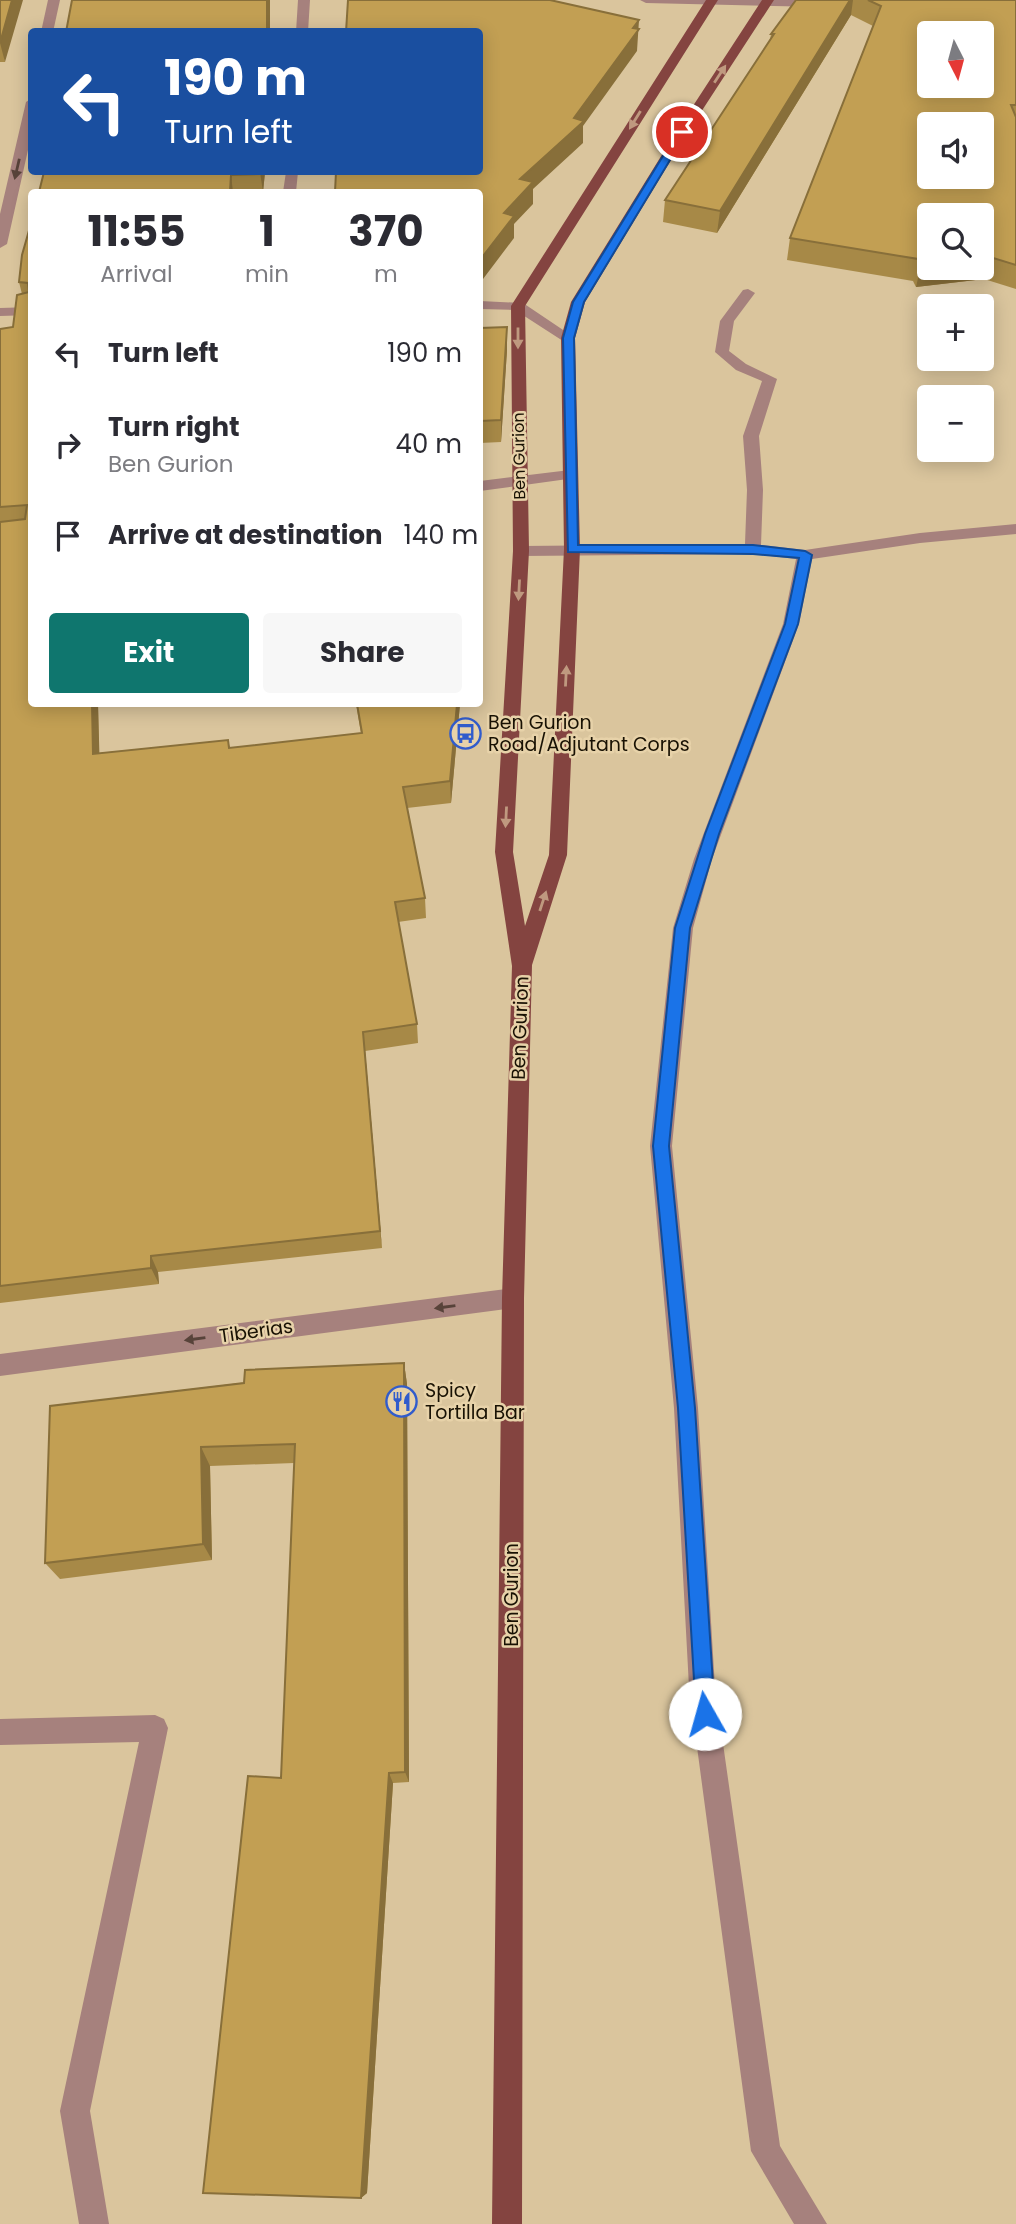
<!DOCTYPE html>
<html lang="en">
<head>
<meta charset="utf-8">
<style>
	body { margin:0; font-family:Poppins,sans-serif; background:#f7f7f7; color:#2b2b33; height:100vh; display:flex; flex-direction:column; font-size:26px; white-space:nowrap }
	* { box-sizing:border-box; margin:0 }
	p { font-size:23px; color:#7c7c81 }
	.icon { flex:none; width:38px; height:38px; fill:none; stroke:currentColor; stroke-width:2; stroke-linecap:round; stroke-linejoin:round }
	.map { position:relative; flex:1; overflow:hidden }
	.panel { position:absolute; left:28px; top:189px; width:455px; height:518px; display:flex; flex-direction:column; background:#fff; border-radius:7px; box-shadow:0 4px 18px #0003 }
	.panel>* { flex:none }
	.hud { position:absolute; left:28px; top:28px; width:455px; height:147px; border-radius:7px; box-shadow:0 4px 18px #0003; background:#1a4fa0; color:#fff; overflow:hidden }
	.needle { width:46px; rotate:174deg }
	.fabs { position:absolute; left:917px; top:21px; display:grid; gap:14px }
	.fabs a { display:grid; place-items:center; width:77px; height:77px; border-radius:7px; background:#fff; box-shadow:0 4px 18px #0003; font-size:35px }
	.pin { position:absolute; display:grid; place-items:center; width:60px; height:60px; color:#fff; margin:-30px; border:4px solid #fff; border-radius:50%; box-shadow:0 2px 7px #0007 }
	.me { position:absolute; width:77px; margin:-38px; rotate:353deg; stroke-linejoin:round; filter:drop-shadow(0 0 5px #0008) }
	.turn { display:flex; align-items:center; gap:24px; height:147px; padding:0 21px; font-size:32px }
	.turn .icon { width:91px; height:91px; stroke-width:2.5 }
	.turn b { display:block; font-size:49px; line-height:60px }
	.eta { display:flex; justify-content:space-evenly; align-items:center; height:119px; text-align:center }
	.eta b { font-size:42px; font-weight:700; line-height:49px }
	.cta { display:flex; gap:14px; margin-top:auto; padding:14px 21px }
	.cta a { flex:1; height:80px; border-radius:7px; background:#0f766e; color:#fff; font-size:28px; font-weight:700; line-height:80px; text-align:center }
	.cta a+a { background:#f7f7f7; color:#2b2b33 }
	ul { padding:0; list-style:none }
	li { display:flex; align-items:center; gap:21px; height:91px; padding:0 21px }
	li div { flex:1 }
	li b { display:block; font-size:26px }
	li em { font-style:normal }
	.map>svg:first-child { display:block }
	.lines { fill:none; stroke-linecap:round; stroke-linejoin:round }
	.minor { fill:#a6817d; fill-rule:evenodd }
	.major { fill:#844440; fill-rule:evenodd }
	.wall { fill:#a78947 }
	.shaded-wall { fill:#886f3a }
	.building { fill:#c29f53; stroke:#886f3a; stroke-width:2; fill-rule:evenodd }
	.oneway { fill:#bf997f }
	.oneway2 { fill:#58433a }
	.route { fill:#1a73e8; stroke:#114b97; stroke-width:2 }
	.labels { text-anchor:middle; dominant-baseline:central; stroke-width:5; stroke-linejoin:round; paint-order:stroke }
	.far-street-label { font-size:16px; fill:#181103; stroke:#e7d2a9 }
	.poi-label { font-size:19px; fill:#181103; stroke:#e7d2a9; text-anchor:start }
	.street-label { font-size:19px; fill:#181103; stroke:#e7d2a9 }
</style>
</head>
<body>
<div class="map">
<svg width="1016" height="2224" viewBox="0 0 1016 2224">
	<rect width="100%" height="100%" fill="#dac59d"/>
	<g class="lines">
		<!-- minor -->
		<path class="minor" d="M 48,0 L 60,0 L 53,32 L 41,32 Z
			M 298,0 L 310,0 L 308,32 L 296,32 Z
			M 640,0 L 798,0 L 822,1 L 828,4 L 822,7 L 646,3 Z
			M 32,98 L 32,132 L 7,244 L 0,248 L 0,214 L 26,102 Z
			M 286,172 L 298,172 L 296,192 L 283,192 Z
			M 748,289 L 755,293 L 734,321 L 729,351 L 746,364 L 777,379 L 759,436 L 763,490 L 761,545 L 805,550 L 920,533 L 1016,524 L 1016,534 L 920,543 L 812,559 L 799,624 L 712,859 L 693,928 L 672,1146 L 698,1408 L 715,1687 L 780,2146 L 827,2224 L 794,2224 L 751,2151 L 689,1687 L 674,1408 L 650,1146 L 673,928 L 694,859 L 783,624 L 796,559 L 753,554 L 521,556 L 513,551 L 521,546 L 745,544 L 747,490 L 743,436 L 762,381 L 736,370 L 715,352 L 720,321 L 743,290 Z
			M 480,301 L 523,303 L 575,338 L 573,341 L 563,341 L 515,310 L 480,309 Z
			M 32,307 L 32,315 L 0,316 L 0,308 Z
			M 570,470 L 575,472 L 578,475 L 575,478 L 480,491 L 480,481 Z
			M 513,1288 L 521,1291 L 524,1298 L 521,1305 L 513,1308 L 0,1376 L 0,1354 Z
			M 155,1715 L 164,1719 L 168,1728 L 90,2111 L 109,2224 L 79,2224 L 60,2111 L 139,1742 L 0,1745 L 0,1719 Z"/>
		<!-- major -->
		<path class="major" d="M 706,0 L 718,0 L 525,306 L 529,551 L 513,852 L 525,926 L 549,855 L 564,549 L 561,338 L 571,302 L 676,132 L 762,0 L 774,0 L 688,132 L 585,302 L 575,338 L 580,549 L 567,855 L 532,965 L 524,1298 L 522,2224 L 492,2224 L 502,1298 L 512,966 L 495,852 L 513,551 L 511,306 Z"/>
	</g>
	<!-- wall -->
	<path class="wall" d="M 0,0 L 5,62 L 0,62 Z
		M 796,0 L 1016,0 L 1016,289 L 984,279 L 916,287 L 913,281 L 787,260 L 790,238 L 873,26 L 851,15 L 717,233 L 663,222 L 665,200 L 770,40 L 771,34 Z
		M 265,172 L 263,192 L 39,192 Z
		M 32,220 L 98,704 L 99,753 L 228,740 L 230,748 L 361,733 L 356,704 L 460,704 L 451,803 L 407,808 L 425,898 L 426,918 L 398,922 L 417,1024 L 418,1043 L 365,1051 L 382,1248 L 158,1272 L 159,1284 L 0,1303 L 0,329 L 13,327 L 22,294 L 19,282 Z
		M 480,328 L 507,350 L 501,442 L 480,443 Z
		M 404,1363 L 407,1384 L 409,1782 L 393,1783 L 367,2193 L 361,2198 L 281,1778 L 294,1463 L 210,1466 L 212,1560 L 60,1579 L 45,1563 L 50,1406 Z"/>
	<!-- shaded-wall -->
	<path class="shaded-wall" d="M 12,0 L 23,0 L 5,62 L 0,43 Z
		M 267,0 L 270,0 L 270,32 L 267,32 Z
		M 850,0 L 853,0 L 851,15 L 717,233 L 720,211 Z
		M 639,20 L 637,51 L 583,126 L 583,143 L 533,189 L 533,204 L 514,224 L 514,238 L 480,283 L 480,260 L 520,179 L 574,118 Z
		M 260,172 L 265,172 L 263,192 Z
		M 231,175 L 233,192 L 230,192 Z
		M 990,257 L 984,279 L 916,287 L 921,265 L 929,264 L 929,268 L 982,268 L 982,258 Z
		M 507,327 L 507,350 L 501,442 L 501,420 Z
		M 482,548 L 482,571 L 480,605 L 480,576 Z
		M 92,704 L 98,704 L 100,775 L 93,754 Z
		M 457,704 L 460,704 L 451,803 L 450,781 Z
		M 363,1032 L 365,1051 L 382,1248 L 380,1231 Z
		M 151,1256 L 158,1272 L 159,1284 L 151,1268 Z
		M 404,1363 L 407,1384 L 409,1782 L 405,1772 Z
		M 201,1447 L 210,1466 L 212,1560 L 203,1544 Z
		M 389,1773 L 393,1783 L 367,2193 L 361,2198 Z"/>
	<!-- building -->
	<path class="building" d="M 0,0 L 12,0 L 0,43 Z
		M 72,0 L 267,0 L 267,32 L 66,32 Z
		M 348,0 L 550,0 L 639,20 L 633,28 L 639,29 L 574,118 L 584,121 L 520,179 L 533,182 L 504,213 L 514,216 L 480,260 L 480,192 L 335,192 L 336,172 L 480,172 L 480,32 L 346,32 Z
		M 796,0 L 850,0 L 720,211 L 665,200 L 774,34 L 771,34 Z
		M 868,0 L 1016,0 L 1016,105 L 1011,105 L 1016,117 L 1016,265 L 990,257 L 982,258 L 982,215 L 929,215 L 929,264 L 921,265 L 918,259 L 790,238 L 881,6 ZM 929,33 L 982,33 L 982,86 L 929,86 ZM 929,124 L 982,124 L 982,177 L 929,177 Z
		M 44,172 L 260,172 L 260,174 L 231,175 L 230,192 L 39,192 Z
		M 32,220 L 32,704 L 92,704 L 93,754 L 228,740 L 229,748 L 362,733 L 357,704 L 457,704 L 450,781 L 403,787 L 425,898 L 395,902 L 417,1024 L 363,1032 L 380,1231 L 151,1256 L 151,1268 L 0,1286 L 0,522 L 25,519 L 27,505 L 0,507 L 0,329 L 13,327 L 17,295 L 29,292 L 28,283 L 19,282 L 22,255 Z
		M 507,327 L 501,420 L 480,421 L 480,328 Z
		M 480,540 L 482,548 L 480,576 Z
		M 404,1363 L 405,1772 L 389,1773 L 361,2198 L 203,2193 L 248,1776 L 281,1778 L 295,1444 L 201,1447 L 203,1544 L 45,1563 L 50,1406 L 244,1383 L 245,1370 Z"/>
	<!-- one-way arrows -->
	<defs><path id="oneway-solid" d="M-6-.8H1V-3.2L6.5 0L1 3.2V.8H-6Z" transform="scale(1.75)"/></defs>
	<g class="oneway">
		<use href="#oneway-solid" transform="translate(720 74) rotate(-57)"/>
		<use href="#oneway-solid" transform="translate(635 120) rotate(122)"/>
		<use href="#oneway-solid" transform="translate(518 338) rotate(90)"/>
		<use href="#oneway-solid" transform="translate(519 590) rotate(93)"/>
		<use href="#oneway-solid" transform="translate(566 676) rotate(-87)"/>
		<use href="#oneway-solid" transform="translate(506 817) rotate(93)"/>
		<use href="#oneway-solid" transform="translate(543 901) rotate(-72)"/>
	</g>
	<g class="oneway2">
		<use href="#oneway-solid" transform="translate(17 169) rotate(103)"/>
		<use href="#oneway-solid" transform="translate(445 1307) rotate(172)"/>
		<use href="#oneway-solid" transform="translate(195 1339) rotate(172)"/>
	</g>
	<!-- route -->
	<path class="route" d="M 679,130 L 687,132 L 584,302 L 574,338 L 578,545 L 753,545 L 805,551 L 812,555 L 798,624 L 719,834 L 690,928 L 669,1146 L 695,1408 L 715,1714 L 712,1721 L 705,1724 L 698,1721 L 696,1714 L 678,1408 L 653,1146 L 675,928 L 705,834 L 785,624 L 799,558 L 753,554 L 568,552 L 563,338 L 573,302 Z"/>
	<!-- icons -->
	<defs>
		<symbol id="bus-ring" viewBox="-11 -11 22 22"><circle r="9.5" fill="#e7d2a9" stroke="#315ccc" stroke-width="1.5"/><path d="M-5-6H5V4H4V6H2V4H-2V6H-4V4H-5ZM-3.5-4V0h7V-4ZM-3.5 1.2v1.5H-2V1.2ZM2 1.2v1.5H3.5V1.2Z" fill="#315ccc"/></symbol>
		<symbol id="restaurant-ring" viewBox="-11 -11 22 22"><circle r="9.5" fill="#e7d2a9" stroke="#315ccc" stroke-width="1.5"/><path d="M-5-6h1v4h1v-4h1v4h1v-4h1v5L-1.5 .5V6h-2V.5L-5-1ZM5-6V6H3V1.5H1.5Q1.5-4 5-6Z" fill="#315ccc"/></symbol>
	</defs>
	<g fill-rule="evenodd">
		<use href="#bus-ring" x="448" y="716" width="35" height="35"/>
		<use href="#restaurant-ring" x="384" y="1384" width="35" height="35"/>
	</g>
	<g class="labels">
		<!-- far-street labels -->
		<g class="far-street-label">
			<text transform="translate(519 456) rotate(-91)">Ben Gurion</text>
		</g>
		<!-- poi labels -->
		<g class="poi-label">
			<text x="488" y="722">Ben Gurion<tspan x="488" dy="22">Road/Adjutant Corps</tspan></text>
			<text x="425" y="1390">Spicy<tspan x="425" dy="22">Tortilla Bar</tspan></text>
		</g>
		<!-- street labels -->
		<g class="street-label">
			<text transform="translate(520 1028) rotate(-88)">Ben Gurion</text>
			<text transform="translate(256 1331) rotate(-8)">Tiberias</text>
			<text transform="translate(511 1595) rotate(-90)">Ben Gurion</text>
		</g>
	</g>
</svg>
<div class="fabs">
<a><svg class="needle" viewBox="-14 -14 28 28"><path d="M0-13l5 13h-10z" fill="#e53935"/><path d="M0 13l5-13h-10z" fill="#7c7c81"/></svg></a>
<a><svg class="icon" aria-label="sound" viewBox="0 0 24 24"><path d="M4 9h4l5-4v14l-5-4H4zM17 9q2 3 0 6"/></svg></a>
<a><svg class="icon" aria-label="search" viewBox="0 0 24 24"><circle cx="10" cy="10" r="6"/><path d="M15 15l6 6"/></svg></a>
<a>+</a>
<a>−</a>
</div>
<div class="pin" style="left:682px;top:132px;background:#d93025"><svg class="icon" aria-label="arrive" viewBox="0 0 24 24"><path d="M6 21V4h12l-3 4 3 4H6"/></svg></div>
<svg class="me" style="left:705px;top:1714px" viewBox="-20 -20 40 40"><circle r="19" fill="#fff"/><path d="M0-13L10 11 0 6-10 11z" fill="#1a73e8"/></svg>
<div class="hud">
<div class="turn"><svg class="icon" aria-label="left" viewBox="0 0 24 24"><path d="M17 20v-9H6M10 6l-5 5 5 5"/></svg><div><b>190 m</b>Turn left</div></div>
</div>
<section class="panel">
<div class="eta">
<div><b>11:55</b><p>Arrival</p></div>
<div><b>1</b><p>min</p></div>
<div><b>370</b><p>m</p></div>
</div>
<ul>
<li><svg class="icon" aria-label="left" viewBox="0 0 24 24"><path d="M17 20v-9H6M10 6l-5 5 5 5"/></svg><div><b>Turn left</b></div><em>190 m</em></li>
<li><svg class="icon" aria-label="right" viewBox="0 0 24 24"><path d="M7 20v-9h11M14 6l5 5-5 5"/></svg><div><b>Turn right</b><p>Ben Gurion</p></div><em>40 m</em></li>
<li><svg class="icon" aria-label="arrive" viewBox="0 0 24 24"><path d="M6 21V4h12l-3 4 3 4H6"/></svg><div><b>Arrive at destination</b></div><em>140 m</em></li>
</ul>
<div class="cta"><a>Exit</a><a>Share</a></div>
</section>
</div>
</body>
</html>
